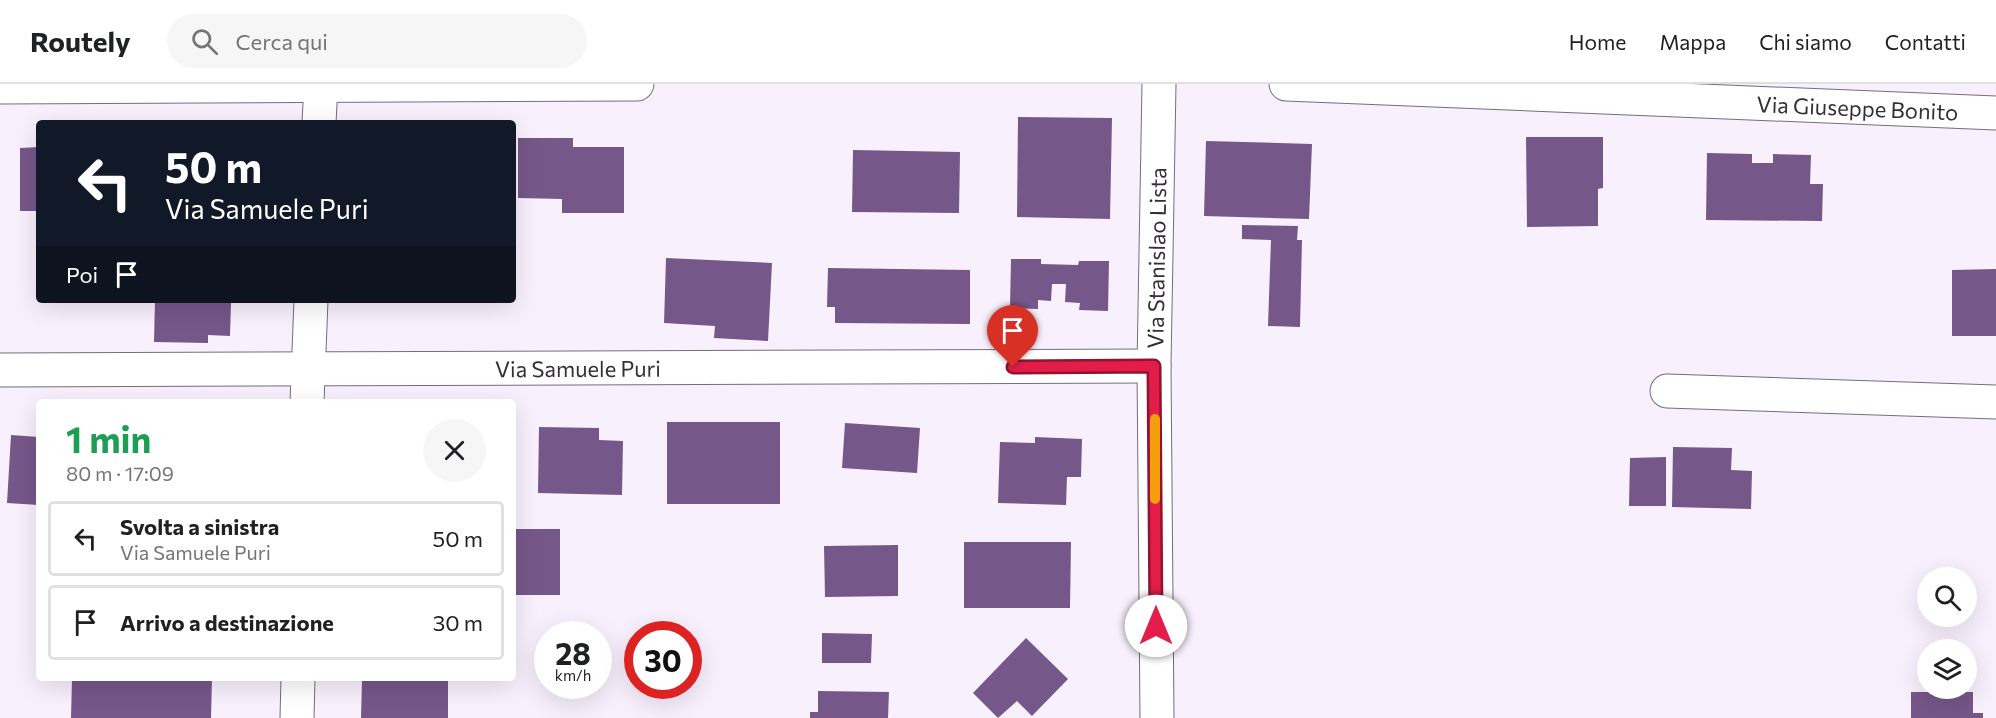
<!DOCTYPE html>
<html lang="it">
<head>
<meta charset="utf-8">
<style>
	body { margin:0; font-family:Commissioner,sans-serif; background:#f6f6f6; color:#202124; height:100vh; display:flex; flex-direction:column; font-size:22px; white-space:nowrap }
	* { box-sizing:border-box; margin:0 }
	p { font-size:20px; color:#757577 }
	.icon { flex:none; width:33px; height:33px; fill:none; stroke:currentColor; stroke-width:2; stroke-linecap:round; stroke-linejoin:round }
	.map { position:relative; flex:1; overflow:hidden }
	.details { position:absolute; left:36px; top:315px; width:480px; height:282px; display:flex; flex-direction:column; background:#fff; border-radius:6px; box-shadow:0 6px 24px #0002 }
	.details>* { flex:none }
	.top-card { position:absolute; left:36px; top:36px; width:480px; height:183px; border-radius:6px; box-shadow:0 6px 24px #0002; background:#111827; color:#fff; overflow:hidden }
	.controls { position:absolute; left:1917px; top:483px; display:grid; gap:12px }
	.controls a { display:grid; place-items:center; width:60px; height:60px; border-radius:50%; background:#fff; box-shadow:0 6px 24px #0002; font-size:30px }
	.speed { position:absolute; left:534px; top:537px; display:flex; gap:12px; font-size:30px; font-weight:700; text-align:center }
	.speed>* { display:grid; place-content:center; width:78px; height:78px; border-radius:50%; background:#fff; box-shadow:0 6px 24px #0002; line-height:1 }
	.speed small { font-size:15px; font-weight:400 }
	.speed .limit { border:9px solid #d22; background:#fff; color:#111 }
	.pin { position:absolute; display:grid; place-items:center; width:51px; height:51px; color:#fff; margin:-62px -26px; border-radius:50% 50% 50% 0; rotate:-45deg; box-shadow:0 0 6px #0007 }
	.pin .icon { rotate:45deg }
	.me { position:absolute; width:66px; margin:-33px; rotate:0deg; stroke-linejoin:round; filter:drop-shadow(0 0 4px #0008) }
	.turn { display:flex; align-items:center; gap:21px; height:126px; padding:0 30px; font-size:27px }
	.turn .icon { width:78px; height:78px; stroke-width:2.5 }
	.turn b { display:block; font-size:42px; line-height:51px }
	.then { display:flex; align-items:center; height:57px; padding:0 30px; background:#0003; gap:12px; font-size:22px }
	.round { display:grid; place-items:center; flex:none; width:63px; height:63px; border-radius:32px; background:#f6f6f6 }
	.head { display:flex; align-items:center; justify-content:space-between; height:102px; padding:0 30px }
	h1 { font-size:36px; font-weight:700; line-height:45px; color:#1e9e55 }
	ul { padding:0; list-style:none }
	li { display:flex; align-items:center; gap:18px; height:75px; margin:0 12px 9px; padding:0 18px; border:3px solid #e0e0e0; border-radius:6px }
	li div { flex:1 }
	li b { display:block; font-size:22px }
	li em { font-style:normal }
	header { display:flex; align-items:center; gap:36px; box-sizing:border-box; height:84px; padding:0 30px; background:#fff; border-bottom:2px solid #e0e0e0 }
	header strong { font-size:28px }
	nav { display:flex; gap:33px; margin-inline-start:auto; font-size:21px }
	.search { width:420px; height:54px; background:#f6f6f6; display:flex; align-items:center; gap:15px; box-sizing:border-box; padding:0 21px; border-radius:33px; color:#757577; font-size:22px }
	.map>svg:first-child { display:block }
	.building { fill:#765789 }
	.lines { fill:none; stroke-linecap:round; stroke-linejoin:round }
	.minor-casing { stroke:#766d7b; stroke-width:35 }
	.minor { stroke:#fff; stroke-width:33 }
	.route-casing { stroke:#92132f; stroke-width:15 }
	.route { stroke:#e11d48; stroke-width:10 }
	.slow { stroke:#f59e0b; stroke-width:10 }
	.labels { text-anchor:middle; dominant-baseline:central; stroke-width:6; stroke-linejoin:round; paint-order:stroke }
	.street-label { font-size:22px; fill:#343036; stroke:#f8f0fd }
</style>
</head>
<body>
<header>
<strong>Routely</strong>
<div class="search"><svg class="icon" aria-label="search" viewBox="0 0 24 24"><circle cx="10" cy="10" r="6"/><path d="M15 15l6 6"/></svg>Cerca qui</div>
<nav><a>Home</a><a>Mappa</a><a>Chi siamo</a><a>Contatti</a></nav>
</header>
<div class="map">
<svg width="1996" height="634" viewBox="0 0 1996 634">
	<rect width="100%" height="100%" fill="#f8f0fd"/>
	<!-- building -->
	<path class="building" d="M 1018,33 L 1112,34 L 1110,135 L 1017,133 Z
		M 1526,53 L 1603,53 L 1603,104 L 1598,105 L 1598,142 L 1527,143 Z
		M 518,54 L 573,54 L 573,63 L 624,63 L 624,129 L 562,129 L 562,115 L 518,114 Z
		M 1206,57 L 1312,60 L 1309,135 L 1204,132 Z
		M 39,63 L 39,127 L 20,127 L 20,64 Z
		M 853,66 L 960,68 L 959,129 L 852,128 Z
		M 1707,69 L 1752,70 L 1752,79 L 1773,79 L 1773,70 L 1811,71 L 1810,100 L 1823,100 L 1822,137 L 1706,136 Z
		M 1242,141 L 1298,142 L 1297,156 L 1302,156 L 1300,243 L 1268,242 L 1271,156 L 1242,155 Z
		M 666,174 L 772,179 L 768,257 L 714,254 L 715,242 L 664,239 Z
		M 1011,175 L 1041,175 L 1041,180 L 1078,181 L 1079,177 L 1109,177 L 1108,227 L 1079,226 L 1080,219 L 1065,218 L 1066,200 L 1052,200 L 1051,217 L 1038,216 L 1038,225 L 1010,224 Z
		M 828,184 L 970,186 L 970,240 L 835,239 L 835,223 L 827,223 Z
		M 1996,185 L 1996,252 L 1952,252 L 1952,186 Z
		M 155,216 L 207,216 L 207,219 L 231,219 L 230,252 L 208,251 L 208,259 L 154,258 Z
		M 667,338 L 780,338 L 780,420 L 667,420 Z
		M 845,339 L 920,344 L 917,389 L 842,384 Z
		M 539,343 L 599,344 L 599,356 L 623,357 L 622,411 L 538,409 Z
		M 11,351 L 39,353 L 39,421 L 7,419 Z
		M 1035,353 L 1082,355 L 1081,393 L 1067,393 L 1066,421 L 998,419 L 1000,358 L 1035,359 Z
		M 1673,363 L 1732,364 L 1731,386 L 1752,387 L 1751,425 L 1672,423 Z
		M 1666,373 L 1666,422 L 1629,422 L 1630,374 Z
		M 513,445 L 560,445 L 560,511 L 513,511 Z
		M 964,458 L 1071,458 L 1070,524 L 964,524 Z
		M 898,461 L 898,512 L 825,513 L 824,462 Z
		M 822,549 L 872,550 L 871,579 L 822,579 Z
		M 1026,554 L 1068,595 L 1032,632 L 1017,617 L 998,634 L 973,609 Z
		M 72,594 L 212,594 L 211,634 L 71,634 Z
		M 362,595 L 448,596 L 448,634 L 361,634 Z
		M 818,607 L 889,608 L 888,634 L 810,634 L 810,628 L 818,628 Z
		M 1911,608 L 1973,608 L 1973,629 L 1983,629 L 1983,634 L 1911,634 Z"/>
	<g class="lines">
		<defs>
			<g id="minor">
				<path id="s1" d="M 1286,0 L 1996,29"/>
				<path d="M 0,3 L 637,0"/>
				<path d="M 319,39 L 321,0"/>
				<path id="s2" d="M 0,286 L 1154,282"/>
				<path d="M 1667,307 L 1996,318"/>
				<path d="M 307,318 L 311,216"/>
				<path d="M 297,634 L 298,594"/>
				<path id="s3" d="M 1157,634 L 1154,282 L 1159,0"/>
			</g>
		</defs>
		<!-- minor casing -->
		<use href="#minor" class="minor-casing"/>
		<!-- minor -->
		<use href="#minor" class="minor"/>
	</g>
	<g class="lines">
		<defs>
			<path id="route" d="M 1013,283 L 1154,282 L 1156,542"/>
		</defs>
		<!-- route casing -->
		<use href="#route" class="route-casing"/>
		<!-- route -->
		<use href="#route" class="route"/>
		<!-- slow -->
		<path class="slow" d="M 1155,335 L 1155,415"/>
	</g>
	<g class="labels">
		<!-- street labels -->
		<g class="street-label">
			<text stroke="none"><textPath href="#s1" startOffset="572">Via Giuseppe Bonito</textPath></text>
			<text stroke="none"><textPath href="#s3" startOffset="460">Via Stanislao Lista</textPath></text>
			<text stroke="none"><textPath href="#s2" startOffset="578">Via Samuele Puri</textPath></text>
		</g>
	</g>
</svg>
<div class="controls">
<a><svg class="icon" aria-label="search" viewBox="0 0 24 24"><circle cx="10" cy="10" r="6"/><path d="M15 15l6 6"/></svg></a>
<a><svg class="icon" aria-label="layers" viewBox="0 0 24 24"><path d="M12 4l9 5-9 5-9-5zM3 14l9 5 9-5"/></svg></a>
</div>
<div class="speed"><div>28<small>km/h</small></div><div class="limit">30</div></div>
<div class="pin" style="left:1013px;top:283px;background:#d93025"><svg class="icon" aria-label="arrive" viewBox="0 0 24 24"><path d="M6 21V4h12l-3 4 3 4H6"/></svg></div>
<svg class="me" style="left:1156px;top:542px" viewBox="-20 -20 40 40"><circle r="19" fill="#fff"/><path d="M0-13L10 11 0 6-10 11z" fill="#e11d48"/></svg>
<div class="top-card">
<div class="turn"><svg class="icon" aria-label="left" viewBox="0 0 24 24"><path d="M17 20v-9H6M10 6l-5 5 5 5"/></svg><div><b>50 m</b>Via Samuele Puri</div></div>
<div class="then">Poi<svg class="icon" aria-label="arrive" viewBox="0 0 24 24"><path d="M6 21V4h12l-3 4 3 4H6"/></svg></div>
</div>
<section class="details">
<div class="head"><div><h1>1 min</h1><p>80 m · 17:09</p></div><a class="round"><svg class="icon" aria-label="close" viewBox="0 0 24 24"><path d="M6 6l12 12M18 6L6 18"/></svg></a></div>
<ul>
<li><svg class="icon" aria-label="left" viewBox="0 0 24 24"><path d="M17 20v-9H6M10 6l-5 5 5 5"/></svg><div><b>Svolta a sinistra</b><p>Via Samuele Puri</p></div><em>50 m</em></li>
<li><svg class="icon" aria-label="arrive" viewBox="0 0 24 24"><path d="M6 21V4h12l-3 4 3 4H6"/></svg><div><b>Arrivo a destinazione</b></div><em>30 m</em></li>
</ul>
</section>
</div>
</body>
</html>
